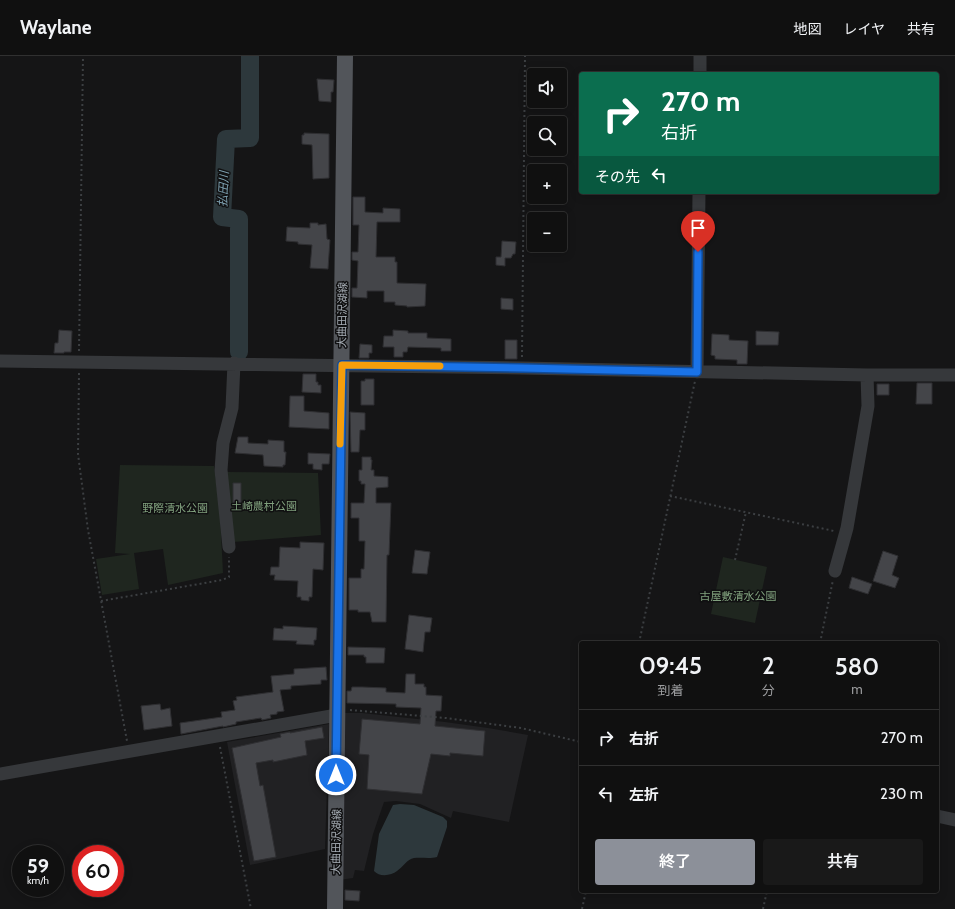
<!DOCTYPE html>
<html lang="ja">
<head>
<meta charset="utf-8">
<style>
	body { margin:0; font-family:Cabin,"Noto Sans JP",sans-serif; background:#191919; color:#f1f3f6; height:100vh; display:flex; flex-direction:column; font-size:15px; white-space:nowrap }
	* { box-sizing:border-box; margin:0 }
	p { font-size:13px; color:#9c9d9f }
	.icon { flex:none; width:22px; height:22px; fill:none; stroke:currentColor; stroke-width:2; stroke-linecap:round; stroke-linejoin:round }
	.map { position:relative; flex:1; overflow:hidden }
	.drawer { position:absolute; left:579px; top:585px; width:360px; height:252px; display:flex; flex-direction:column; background:#101010; border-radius:4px; box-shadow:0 2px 10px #0003,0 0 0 1px #303030 }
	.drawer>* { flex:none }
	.banner { position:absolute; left:579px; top:16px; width:360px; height:122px; border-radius:4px; box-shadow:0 2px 10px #0003,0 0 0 1px #303030; background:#0b6e4f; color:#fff; overflow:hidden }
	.fabs { position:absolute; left:527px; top:12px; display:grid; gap:8px }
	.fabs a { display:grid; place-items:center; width:40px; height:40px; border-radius:4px; background:#101010; box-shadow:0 2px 10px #0003,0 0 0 1px #303030; font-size:20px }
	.speed { position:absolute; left:12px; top:789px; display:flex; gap:8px; font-size:20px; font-weight:700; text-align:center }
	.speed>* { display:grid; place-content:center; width:52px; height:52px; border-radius:50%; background:#101010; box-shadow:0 2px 10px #0003,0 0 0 1px #303030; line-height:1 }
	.speed small { font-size:10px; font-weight:400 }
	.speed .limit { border:6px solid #d22; background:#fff; color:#111 }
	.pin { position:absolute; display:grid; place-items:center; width:34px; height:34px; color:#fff; margin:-41px -17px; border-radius:50% 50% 50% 0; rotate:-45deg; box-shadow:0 0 4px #0007 }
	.pin .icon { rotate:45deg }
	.me { position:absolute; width:44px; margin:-22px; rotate:0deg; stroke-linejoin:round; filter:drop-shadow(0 0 3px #0008) }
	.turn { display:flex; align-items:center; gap:14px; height:84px; padding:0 16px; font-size:18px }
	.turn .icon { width:52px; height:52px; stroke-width:2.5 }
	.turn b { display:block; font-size:28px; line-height:34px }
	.then { display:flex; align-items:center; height:38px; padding:0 16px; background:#0003; gap:8px; font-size:15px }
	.eta { display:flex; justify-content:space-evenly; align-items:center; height:68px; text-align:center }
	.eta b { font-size:24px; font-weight:600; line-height:28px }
	.cta { display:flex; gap:8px; margin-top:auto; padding:8px 16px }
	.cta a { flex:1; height:46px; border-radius:4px; background:#8c9099; color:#fff; font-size:16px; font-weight:600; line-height:46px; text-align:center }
	.cta a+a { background:#191919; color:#f1f3f6 }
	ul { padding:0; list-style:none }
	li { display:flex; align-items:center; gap:12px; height:56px; padding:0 16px; border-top:1px solid #303030 }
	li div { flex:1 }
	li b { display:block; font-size:15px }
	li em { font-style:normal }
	header { display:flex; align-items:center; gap:24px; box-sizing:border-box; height:56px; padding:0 20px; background:#101010; border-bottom:1px solid #303030 }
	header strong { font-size:19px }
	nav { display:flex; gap:22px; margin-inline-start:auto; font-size:14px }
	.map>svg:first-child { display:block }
	.built { fill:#212123 }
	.green { fill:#1f261f }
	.water { fill:#2d383c }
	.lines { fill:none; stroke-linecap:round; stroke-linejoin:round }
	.river { stroke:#2d383c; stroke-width:18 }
	.building { fill:#444549; stroke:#2f2f32 }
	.path { stroke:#3c3f42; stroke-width:2; stroke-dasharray:2 3; stroke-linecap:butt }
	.minor { stroke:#36383b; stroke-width:13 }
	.major { stroke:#52555a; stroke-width:16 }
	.route-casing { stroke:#114b97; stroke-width:10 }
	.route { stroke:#1a73e8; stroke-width:7 }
	.slow { stroke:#f59e0b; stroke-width:7 }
	.labels { text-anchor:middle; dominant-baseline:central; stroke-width:3; stroke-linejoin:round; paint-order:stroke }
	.street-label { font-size:11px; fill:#a7aeb6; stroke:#101011 }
	.park-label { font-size:11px; fill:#81a17e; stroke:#101011 }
	.water-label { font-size:12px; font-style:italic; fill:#7ea1b1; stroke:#101011 }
</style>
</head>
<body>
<header>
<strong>Waylane</strong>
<nav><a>地図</a><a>レイヤ</a><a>共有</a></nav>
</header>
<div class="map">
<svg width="955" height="853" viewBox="0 0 955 853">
	<rect width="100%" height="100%" fill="#151516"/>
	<!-- built -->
	<path class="built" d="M 345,657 L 362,657 L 445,666 L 488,672 L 528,679 L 509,766 L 453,755 L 451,762 L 420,748 L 396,745 L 384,746 L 373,778 L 364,815 L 355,814 L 353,822 L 339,824 Z
		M 329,668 L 325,793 L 250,809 L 227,686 Z"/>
	<!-- green -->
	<path class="green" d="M 120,409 L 214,410 L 220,458 L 223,517 L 168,529 L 163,493 L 134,497 L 139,533 L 102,539 L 96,503 L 130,498 L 115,497 Z
		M 226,416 L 318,417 L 321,479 L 233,486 Z
		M 723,501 L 767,511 L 755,567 L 711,558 Z"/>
	<!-- water -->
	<path class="water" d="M 400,748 L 414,749 L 443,761 L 447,765 L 447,771 L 437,801 C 429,803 422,801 414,802 C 407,803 403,811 397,815 C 391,820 379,821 374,815 L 379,778 L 393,749 Z"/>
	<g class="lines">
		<!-- river -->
		<path class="river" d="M 239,296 L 239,163 L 222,161 L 226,83 L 250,82 L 250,0"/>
	</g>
	<!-- building -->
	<path class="building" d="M 317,23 L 334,24 L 333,36 L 331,36 L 331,46 L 319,45 Z
		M 304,77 L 329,78 L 329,122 L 313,123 L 312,89 L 302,88 L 302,79 L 304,79 Z
		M 353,141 L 365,141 L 365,156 L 383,157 L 383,152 L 400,153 L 400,166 L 377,166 L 376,201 L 395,201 L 395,206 L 397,206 L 397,227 L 426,228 L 425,250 L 407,251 L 407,250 L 395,249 L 395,246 L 384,246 L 384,235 L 367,235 L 367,242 L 352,241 L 352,232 L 357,232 L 358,205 L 352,204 L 352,196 L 358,196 L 359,169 L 353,169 Z
		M 310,167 L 318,167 L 318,169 L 326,168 L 327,183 L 330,184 L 328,213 L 310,212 L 312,189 L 298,188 L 298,186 L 286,185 L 287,171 L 310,172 Z
		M 502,185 L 516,186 L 515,198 L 513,198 L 511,202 L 505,202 L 505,210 L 496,209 L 496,201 L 501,201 Z
		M 501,242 L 513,243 L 513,254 L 501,253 Z
		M 59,274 L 72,275 L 71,296 L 64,296 L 64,297 L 54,297 L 55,287 L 58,287 Z
		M 393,274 L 408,275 L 408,277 L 427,277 L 427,282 L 451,283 L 451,295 L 441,295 L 441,292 L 408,291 L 407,296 L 403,296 L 403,301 L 394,301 L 394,291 L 383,291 L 384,280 L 393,280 Z
		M 756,275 L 779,276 L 778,289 L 756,289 Z
		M 712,278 L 729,279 L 729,284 L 748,285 L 747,308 L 737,308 L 737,304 L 715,303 L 715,300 L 711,299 Z
		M 505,284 L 517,284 L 517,303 L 505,303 Z
		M 360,288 L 372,289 L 372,297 L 369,297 L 369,302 L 359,302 Z
		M 303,318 L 316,318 L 316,326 L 318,326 L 318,329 L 321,329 L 321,337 L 302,336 Z
		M 365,323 L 374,323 L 374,349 L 361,349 L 361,325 L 365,325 Z
		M 917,327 L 932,327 L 932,348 L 916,348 Z
		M 877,328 L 889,328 L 889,339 L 877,339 Z
		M 290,340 L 304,340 L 304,355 L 329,357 L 329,373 L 289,371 Z
		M 350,356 L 365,357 L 365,374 L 360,374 L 359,396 L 351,396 Z
		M 238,381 L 248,381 L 248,387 L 268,388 L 268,384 L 284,385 L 284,396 L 286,396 L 285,409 L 283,409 L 283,411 L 264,410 L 263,399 L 235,397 Z
		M 308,397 L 330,398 L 329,408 L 322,408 L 322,414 L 313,413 L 313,408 L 308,408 Z
		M 362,401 L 371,401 L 371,404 L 372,404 L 371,414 L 374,414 L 374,420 L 388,421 L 388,431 L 376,432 L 376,447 L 391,447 L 389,499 L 387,499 L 386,566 L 372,566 L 370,556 L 358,556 L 358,554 L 349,554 L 349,522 L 361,522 L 361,513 L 364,513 L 365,485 L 359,485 L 359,462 L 351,462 L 351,447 L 364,447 L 365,428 L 361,428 L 361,425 L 359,425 L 359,414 L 362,414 Z
		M 233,427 L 241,427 L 241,447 L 233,447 Z
		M 300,486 L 324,487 L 323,514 L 313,513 L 312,541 L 309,541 L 309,545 L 301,544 L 301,541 L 297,541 L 298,525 L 274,524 L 275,519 L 270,519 L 271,511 L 279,511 L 280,491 L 300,492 Z
		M 415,494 L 430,496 L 427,518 L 412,517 Z
		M 883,495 L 898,500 L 892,519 L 899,522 L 895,532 L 873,525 Z
		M 852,521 L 872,528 L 868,538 L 849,532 Z
		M 409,559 L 432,562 L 430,576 L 425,576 L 423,596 L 405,593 Z
		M 283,570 L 317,572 L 316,584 L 314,584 L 314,589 L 296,588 L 297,585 L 273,584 L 274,572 L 283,573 Z
		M 348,591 L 385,592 L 384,607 L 366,607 L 366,601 L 364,601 L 364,599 L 348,599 Z
		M 326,611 L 327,624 L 321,624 L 321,628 L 291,630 L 291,633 L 280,634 L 284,655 L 277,656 L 277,658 L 270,659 L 271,662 L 262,664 L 261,662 L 236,666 L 236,668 L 223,671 L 223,670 L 181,678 L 180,667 L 222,661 L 221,656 L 235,654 L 233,645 L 237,644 L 236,641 L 273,636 L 271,620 L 294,618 L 294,613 Z
		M 406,618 L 415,618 L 415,628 L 424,628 L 424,631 L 426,631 L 426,639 L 442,640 L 441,655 L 436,655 L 435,670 L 485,675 L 483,700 L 450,697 L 450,700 L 431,698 L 422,738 L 367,733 L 369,699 L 359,698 L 362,663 L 420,668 L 421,652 L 396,651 L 396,648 L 347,647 L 347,635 L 351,635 L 352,631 L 362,631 L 386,632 L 386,636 L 405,637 Z
		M 160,648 L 161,654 L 170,652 L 172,670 L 144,674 L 141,650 Z
		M 322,671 L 324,682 L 305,685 L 307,699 L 273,706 L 273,704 L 256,707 L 260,730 L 263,729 L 276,801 L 254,805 L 232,692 L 281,681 L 280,678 L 290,676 L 290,677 Z
		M 345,834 L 360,835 L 359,845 L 345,844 Z"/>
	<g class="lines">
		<!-- path -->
		<path class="path" d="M 79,295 L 83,0
			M 522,301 L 525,0
			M 79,317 L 78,398 L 88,474 L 127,685
			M 670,440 L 834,475
			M 735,504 L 746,456
			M 101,545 L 222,524 L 229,521 L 229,501
			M 639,587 L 695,325
			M 820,587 L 833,524
			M 350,654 L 446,662 L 521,672 L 581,686
			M 220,691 L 251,853
			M 582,853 L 586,835
			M 763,853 L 767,835"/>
		<!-- minor -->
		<path class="minor" d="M 700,18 L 700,0
			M 0,305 L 522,312 L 867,319 L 955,319
			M 697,316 L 699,136
			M 229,491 L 221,414 L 223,387 L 232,352 L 234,307
			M 835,515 L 847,472 L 868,350 L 867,319
			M 0,718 L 337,659
			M 937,760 L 955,764"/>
		<!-- major -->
		<path class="major" d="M 335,853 L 345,0"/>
	</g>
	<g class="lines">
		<defs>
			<path id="route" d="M 336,719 L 342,309 L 522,312 L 697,316 L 698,196"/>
		</defs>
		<!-- route casing -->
		<use href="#route" class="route-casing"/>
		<!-- route -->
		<use href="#route" class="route"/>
		<!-- slow -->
		<path class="slow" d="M 340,388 L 342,309 L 440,310"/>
	</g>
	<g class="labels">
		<!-- street labels -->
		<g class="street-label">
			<text transform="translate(342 259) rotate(-89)">大曲田沢湖線</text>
			<text transform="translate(336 786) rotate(-89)">大曲田沢湖線</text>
		</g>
		<!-- park labels -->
		<g class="park-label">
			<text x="264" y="450">土崎農村公園</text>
			<text x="175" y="452">野際清水公園</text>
			<text x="738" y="540">古屋敷清水公園</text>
		</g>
		<!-- water labels -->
		<g class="water-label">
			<text transform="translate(223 133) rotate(-87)">払田川</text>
		</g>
	</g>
</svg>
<div class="fabs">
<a><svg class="icon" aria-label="sound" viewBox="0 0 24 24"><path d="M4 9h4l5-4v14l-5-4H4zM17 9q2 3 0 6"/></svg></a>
<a><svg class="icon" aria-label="search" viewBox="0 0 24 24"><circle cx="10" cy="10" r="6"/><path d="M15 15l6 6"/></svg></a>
<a>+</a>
<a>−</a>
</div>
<div class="speed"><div>59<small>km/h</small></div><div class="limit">60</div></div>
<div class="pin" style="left:698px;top:196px;background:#d93025"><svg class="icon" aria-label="arrive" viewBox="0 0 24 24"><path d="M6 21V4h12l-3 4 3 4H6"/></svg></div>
<svg class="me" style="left:336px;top:719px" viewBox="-20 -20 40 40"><circle r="17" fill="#1a73e8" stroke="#fff" stroke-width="3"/><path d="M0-11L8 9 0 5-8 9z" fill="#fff"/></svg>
<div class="banner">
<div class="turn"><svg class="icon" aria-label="right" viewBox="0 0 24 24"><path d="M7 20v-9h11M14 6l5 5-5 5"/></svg><div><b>270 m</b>右折</div></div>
<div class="then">その先<svg class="icon" aria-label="left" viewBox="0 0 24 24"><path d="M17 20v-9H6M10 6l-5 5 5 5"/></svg></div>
</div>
<section class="drawer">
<div class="eta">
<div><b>09:45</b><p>到着</p></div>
<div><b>2</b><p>分</p></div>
<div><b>580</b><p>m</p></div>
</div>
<ul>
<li><svg class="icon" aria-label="right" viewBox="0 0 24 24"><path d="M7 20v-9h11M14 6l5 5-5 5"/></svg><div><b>右折</b></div><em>270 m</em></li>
<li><svg class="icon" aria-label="left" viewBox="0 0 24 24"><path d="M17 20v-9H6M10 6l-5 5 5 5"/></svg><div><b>左折</b></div><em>230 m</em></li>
</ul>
<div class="cta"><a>終了</a><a>共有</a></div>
</section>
</div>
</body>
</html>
